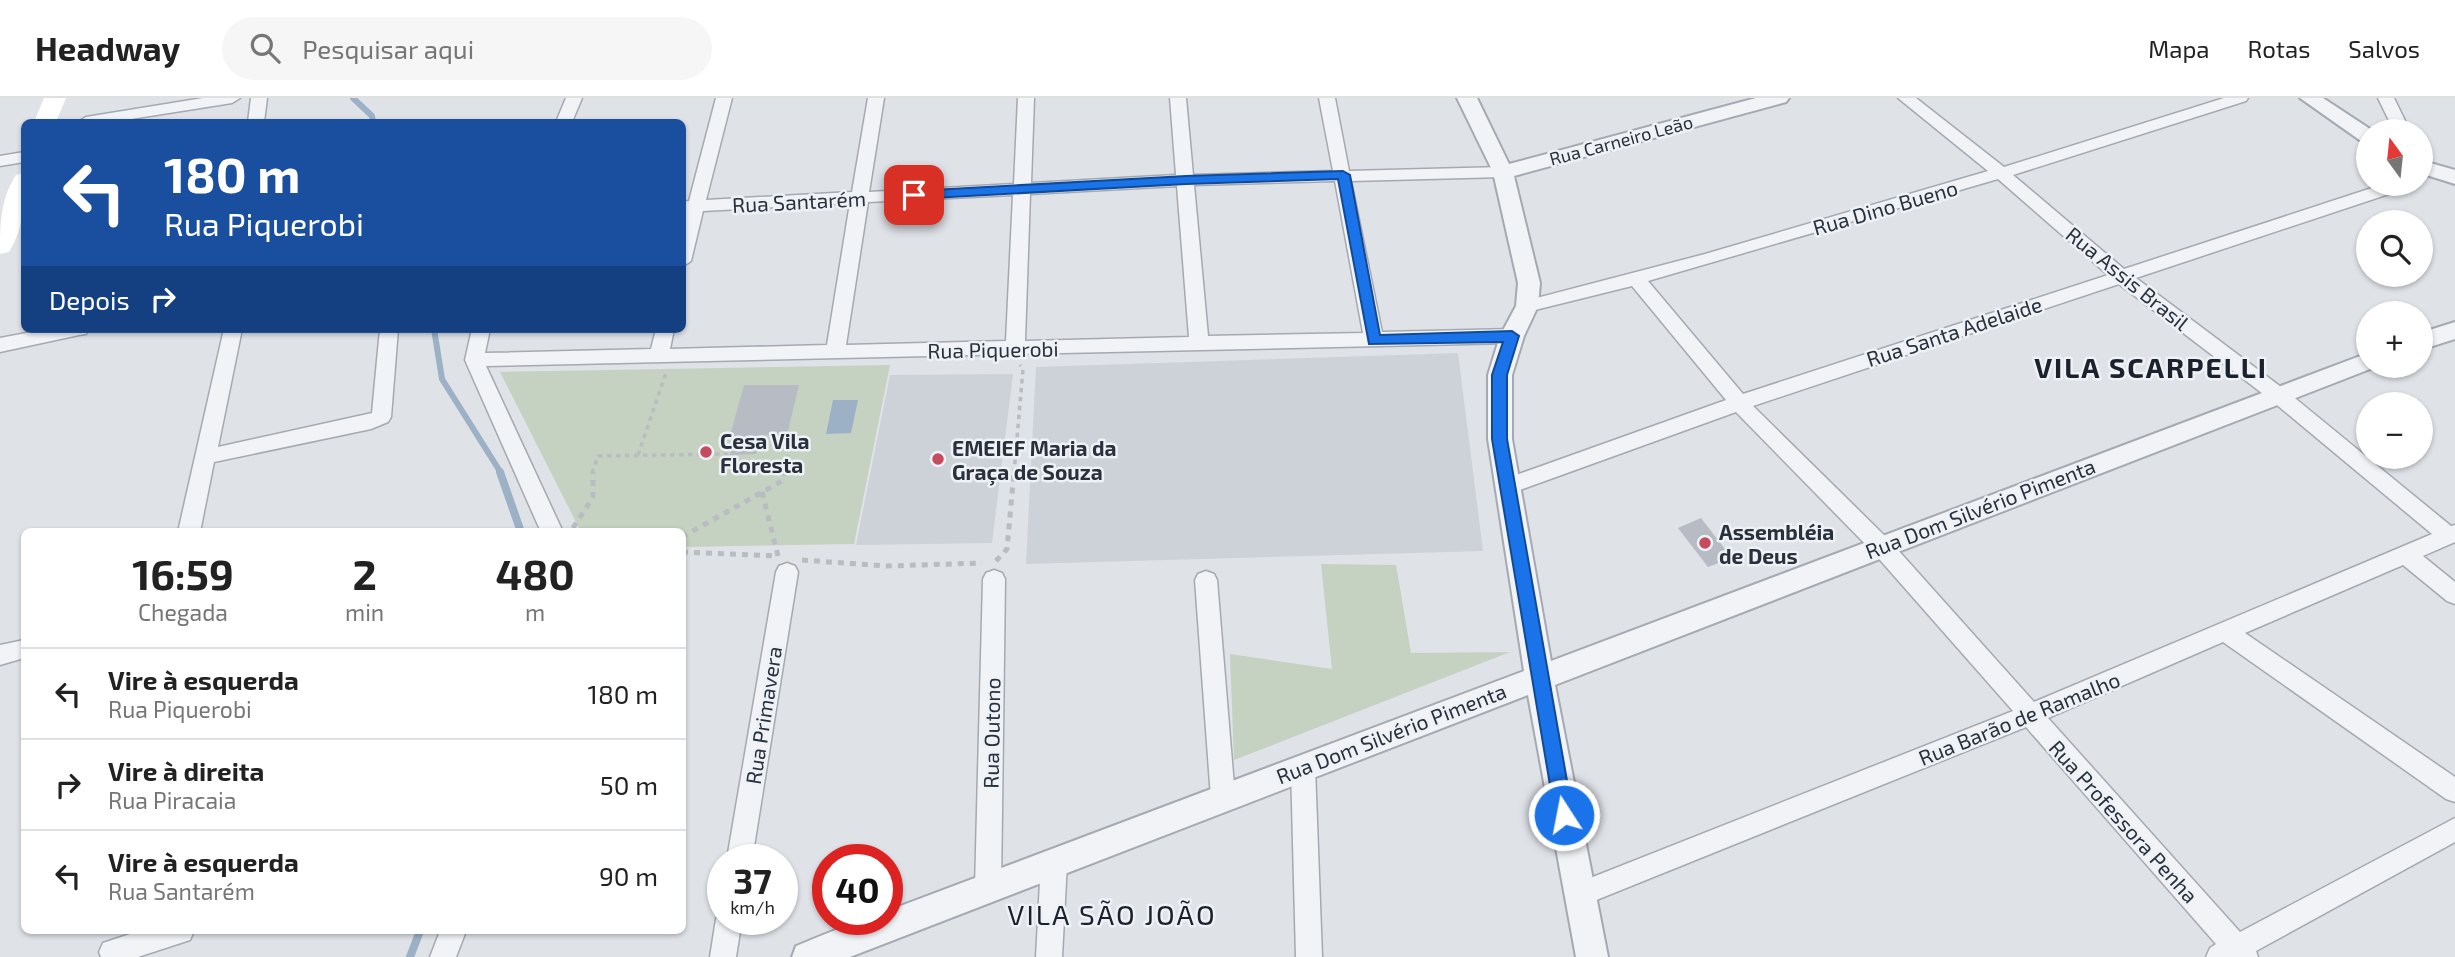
<!DOCTYPE html>
<html lang="pt">
<head>
<meta charset="utf-8">
<style>
	body { margin:0; font-family:"Exo 2",sans-serif; background:#f6f6f6; color:#222; height:100vh; display:flex; flex-direction:column; font-size:26px; white-space:nowrap }
	* { box-sizing:border-box; margin:0 }
	p { font-size:23px; color:#767676 }
	.icon { flex:none; width:38px; height:38px; fill:none; stroke:currentColor; stroke-width:2; stroke-linecap:round; stroke-linejoin:round }
	.map { position:relative; flex:1; overflow:hidden }
	.panel { position:absolute; left:21px; top:430px; width:665px; height:406px; display:flex; flex-direction:column; background:#fff; border-radius:10px; box-shadow:0 2px 5px #0004 }
	.panel>* { flex:none }
	.guide { position:absolute; left:21px; top:21px; width:665px; height:214px; border-radius:10px; box-shadow:0 2px 5px #0004; background:#1a4fa0; color:#fff; overflow:hidden }
	.needle { width:46px; rotate:345deg }
	.controls { position:absolute; left:2356px; top:21px; display:grid; gap:14px }
	.controls a { display:grid; place-items:center; width:77px; height:77px; border-radius:50%; background:#fff; box-shadow:0 2px 5px #0004; font-size:35px }
	.speed { position:absolute; left:707px; top:746px; display:flex; gap:14px; font-size:35px; font-weight:700; text-align:center }
	.speed>* { display:grid; place-content:center; width:91px; height:91px; border-radius:50%; background:#fff; box-shadow:0 2px 5px #0004; line-height:1 }
	.speed small { font-size:18px; font-weight:400 }
	.speed .limit { border:10px solid #d22; background:#fff; color:#111 }
	.pin { position:absolute; display:grid; place-items:center; width:60px; height:60px; color:#fff; margin:-30px; border-radius:14px; box-shadow:0 4px 10px #0006 }
	.me { position:absolute; width:77px; margin:-38px; rotate:349deg; stroke-linejoin:round; filter:drop-shadow(0 0 5px #0008) }
	.turn { display:flex; align-items:center; gap:24px; height:147px; padding:0 28px; font-size:32px }
	.turn .icon { width:91px; height:91px; stroke-width:2.5 }
	.turn b { display:block; font-size:49px; line-height:60px }
	.then { display:flex; align-items:center; height:66px; padding:0 28px; background:#0003; gap:14px; font-size:26px }
	.eta { display:flex; justify-content:space-evenly; align-items:center; height:119px; text-align:center }
	.eta b { font-size:42px; font-weight:700; line-height:49px }
	ul { padding:0; list-style:none }
	li { display:flex; align-items:center; gap:21px; height:91px; padding:0 28px; border-top:2px solid #e0e0e0 }
	li div { flex:1 }
	li b { display:block; font-size:26px }
	li em { font-style:normal }
	header { display:flex; align-items:center; gap:42px; box-sizing:border-box; height:98px; padding:0 35px; background:#fff; border-bottom:2px solid #e0e0e0 }
	header strong { font-size:33px }
	nav { display:flex; gap:38px; margin-inline-start:auto; font-size:24px }
	.search { width:490px; height:63px; background:#f6f6f6; display:flex; align-items:center; gap:18px; box-sizing:border-box; padding:0 24px; border-radius:38px; color:#767676; font-size:26px }
	.map>svg:first-child { display:block }
	.built { fill:#cdd2d9 }
	.green { fill:#c5d1c1 }
	.water { fill:#9cb1c5 }
	.lines { fill:none; stroke-linecap:round; stroke-linejoin:round }
	.stream-far1 { stroke:#9cb1c5; stroke-width:6 }
	.stream { stroke:#9cb1c5; stroke-width:8 }
	.building { fill:#b7bcc4 }
	.minor-casing { stroke:#a5a9b1; stroke-width:3 }
	.tertiary-casing { stroke:#a5a9b1; stroke-width:4 }
	.path-far1 { stroke:#b9bdc2; stroke-width:3.5; stroke-dasharray:4.5 4.5; stroke-linecap:butt }
	.path { stroke:#b9bdc2; stroke-width:5; stroke-dasharray:6 6; stroke-linecap:butt }
	.minor { fill:#f1f3f6; fill-rule:evenodd }
	.tertiary { fill:#f1f3f6; fill-rule:evenodd }
	.secondary { fill:#fff; fill-rule:evenodd }
	.route { fill:#1a73e8; stroke:#114b97; stroke-width:2 }
	.poi-dot { fill:#c54b5f; stroke:#eef1f5; stroke-width:2.5 }
	.labels { text-anchor:middle; dominant-baseline:central; stroke-width:5; stroke-linejoin:round; paint-order:stroke }
	.far-street-label { font-size:18px; fill:#29313d; stroke:#eef1f5 }
	.street-label { font-size:21px; fill:#29313d; stroke:#eef1f5 }
	.poi-label { font-size:21px; font-weight:bold; fill:#29313d; stroke:#eef1f5; text-anchor:start }
	.district-label { font-size:28px; font-weight:bold; letter-spacing:2px; fill:#1b222e; stroke:#eef1f5 }
	.near-neighbourhood-label { font-size:28px; letter-spacing:2px; fill:#1b222e; stroke:#eef1f5 }
</style>
</head>
<body>
<header>
<strong>Headway</strong>
<div class="search"><svg class="icon" aria-label="search" viewBox="0 0 24 24"><circle cx="10" cy="10" r="6"/><path d="M15 15l6 6"/></svg>Pesquisar aqui</div>
<nav><a>Mapa</a><a>Rotas</a><a>Salvos</a></nav>
</header>
<div class="map">
<svg width="2455" height="859" viewBox="0 0 2455 859">
	<rect width="100%" height="100%" fill="#dfe2e7"/>
	<!-- built -->
	<path class="built" d="M 1458,255 L 1483,453 L 1026,466 L 1036,269 Z
		M 1013,276 L 992,445 L 856,447 L 890,277 Z"/>
	<!-- green -->
	<path class="green" d="M 890,267 L 854,446 L 683,449 L 682,434 L 581,434 L 500,274 Z
		M 1321,466 L 1396,467 L 1411,555 L 1510,554 L 1234,662 L 1230,556 L 1332,571 Z"/>
	<!-- water -->
	<path class="water" d="M 833,302 L 858,302 L 851,335 L 826,336 Z"/>
	<g class="lines">
		<!-- stream-far1 -->
		<path class="stream-far1" d="M 353,0 L 372,18 L 373,24
			M 434,231 L 442,281 L 501,375"/>
		<!-- stream -->
		<path class="stream" d="M 500,374 L 521,434
			M 410,859 L 420,833"/>
	</g>
	<!-- building -->
	<path class="building" d="M 744,287 L 799,287 L 787,337 L 761,337 L 756,356 L 730,357 L 735,338 L 730,338 Z
		M 1701,420 L 1732,460 L 1708,469 L 1678,430 Z"/>
	<g class="lines">
		<defs>
			<path id="minor" d="M 203,0 L 240,0 L 232,5 L 112,24 L 78,24 L 86,19 Z
				M 251,0 L 267,0 L 264,24 L 248,24 Z
				M 566,0 L 582,0 L 572,24 L 556,24 Z
				M 716,0 L 732,0 L 706,102 L 852,94 L 868,0 L 884,0 L 869,94 L 1014,86 L 1018,0 L 1034,0 L 1031,85 L 1176,77 L 1170,0 L 1186,0 L 1193,77 L 1333,73 L 1319,0 L 1335,0 L 1349,73 L 1503,69 L 1511,74 L 1503,79 L 1351,83 L 1382,234 L 1512,231 L 1519,233 L 1521,238 L 1519,243 L 1512,245 L 486,268 L 563,434 L 541,434 L 465,262 L 472,231 L 490,231 L 485,255 L 651,251 L 656,231 L 674,231 L 670,251 L 827,247 L 850,105 L 703,113 L 691,163 L 682,169 L 682,128 L 686,114 L 682,114 L 682,104 L 689,103 ZM 1335,83 L 1363,235 L 1208,238 L 1194,87 ZM 1177,88 L 1189,239 L 1025,243 L 1030,96 ZM 1013,97 L 1006,243 L 846,247 L 868,104 Z
				M 1898,0 L 1916,0 L 2004,69 L 2224,0 L 2248,0 L 2246,3 L 2013,77 L 2124,171 L 2384,86 L 2409,86 L 2407,90 L 2136,180 L 2285,292 L 2451,428 L 2455,427 L 2455,444 L 2423,458 L 2455,484 L 2455,506 L 2447,503 L 2403,467 L 2245,535 L 2455,679 L 2455,704 L 2446,701 L 2223,544 L 2048,620 L 2240,834 L 2455,720 L 2455,744 L 2256,853 L 2258,859 L 2206,859 L 2210,850 L 2216,846 L 2026,629 L 1579,809 L 1570,806 L 1566,797 L 1570,788 L 2013,613 L 1873,454 L 1736,314 L 1509,396 L 1502,394 L 1499,388 L 1502,382 L 1726,302 L 1632,188 L 1527,214 L 1521,212 L 1518,208 L 1521,204 L 1705,156 L 1988,73 ZM 1998,81 L 2108,177 L 1743,296 L 1648,183 ZM 2119,186 L 2271,302 L 2432,436 L 2034,604 L 1889,442 L 1753,308 Z
				M 2378,0 L 2394,0 L 2410,33 L 2394,33 Z
				M 24,54 L 24,64 L 0,68 L 0,58 Z
				M 47,231 L 88,231 L 86,236 L 79,237 L 0,254 L 0,240 Z
				M 224,231 L 242,231 L 218,349 L 372,315 L 380,231 L 398,231 L 391,319 L 388,324 L 371,331 L 214,364 L 200,434 L 178,434 Z
				M 787,465 L 795,468 L 798,474 L 752,761 L 727,761 L 776,474 L 779,468 Z
				M 994,472 L 1002,475 L 1005,481 L 1001,790 L 997,799 L 988,802 L 979,799 L 975,790 L 983,481 L 986,475 Z
				M 1206,473 L 1214,476 L 1217,482 L 1235,700 L 1232,708 L 1223,711 L 1214,708 L 1211,700 L 1195,482 L 1198,476 Z
				M 24,542 L 24,560 L 0,567 L 0,547 Z
				M 1303,658 L 1311,661 L 1315,669 L 1322,859 L 1296,859 L 1291,669 L 1295,661 Z
				M 1054,753 L 1063,757 L 1067,765 L 1062,859 L 1036,859 L 1041,765 L 1045,757 Z
				M 723,811 L 723,821 L 742,821 L 736,859 L 710,859 L 716,821 Z
				M 139,833 L 194,833 L 190,842 L 138,859 L 101,859 L 99,854 L 103,845 Z
				M 440,833 L 466,833 L 456,859 L 430,859 Z"/>
			<path id="tertiary" d="M 1457,0 L 1477,0 L 1509,66 L 1756,0 L 1789,0 L 1786,4 L 1514,78 L 1540,185 L 1538,208 L 1524,238 L 1512,277 L 1512,341 L 1551,563 L 2360,258 L 2368,256 L 2368,268 L 2378,268 L 1555,587 L 1608,859 L 1576,859 L 1528,597 L 850,859 L 792,859 L 796,848 C 826,836 856,821 887,821 L 887,813 L 1524,573 L 1488,341 L 1488,277 L 1500,238 L 1516,208 L 1518,185 L 1493,74 Z
				M 2300,0 L 2323,0 L 2373,33 L 2368,33 L 2368,45 L 2361,43 Z
				M 2420,62 L 2455,72 L 2455,86 L 2420,75 Z
				M 2455,224 L 2455,241 L 2420,252 L 2420,235 Z"/>
		</defs>
		<!-- minor casing -->
		<use href="#minor" class="minor-casing"/>
		<!-- tertiary casing -->
		<use href="#tertiary" class="tertiary-casing"/>
		<!-- path-far1 -->
		<path class="path-far1" d="M 772,337 L 789,355 L 784,375
			M 638,357 L 667,272
			M 592,375 L 598,358 L 726,356 L 728,361
			M 1014,375 L 1023,271 L 1020,267"/>
		<!-- path -->
		<path class="path" d="M 762,394 L 778,458
			M 573,430 L 593,399 L 593,374
			M 682,439 L 782,383 L 784,374
			M 682,454 L 776,458
			M 802,462 L 886,468 L 982,465
			M 996,463 L 1007,451 L 1014,374"/>
		<!-- minor -->
		<use href="#minor" class="minor"/>
		<!-- tertiary -->
		<use href="#tertiary" class="tertiary"/>
		<!-- secondary -->
		<path class="secondary" d="M 44,0 L 66,0 L 56,24 L 34,24 Z
			M 24,75 C 26,101 24,130 9,154 L 0,156 C 0,128 0,101 16,77 Z"/>
	</g>
	<!-- route -->
	<path class="route" d="M 1343,73 L 1350,77 L 1380,237 L 1512,233 L 1519,238 L 1507,277 L 1507,341 L 1573,717 L 1571,723 L 1564,725 L 1558,723 L 1555,717 L 1492,341 L 1492,277 L 1503,244 L 1369,246 L 1338,81 L 1186,86 L 914,101 L 907,97 L 914,93 L 1186,78 Z"/>
	<!-- markers -->
	<g class="poi-dot">
		<circle cx="706" cy="354" r="7"/>
		<circle cx="938" cy="361" r="7"/>
		<circle cx="1705" cy="445" r="7"/>
	</g>
	<g class="labels">
		<!-- far-street labels -->
		<g class="far-street-label">
			<text transform="translate(1621 42) rotate(-15)">Rua Carneiro Leão</text>
		</g>
		<!-- street labels -->
		<g class="street-label">
			<text transform="translate(799 103) rotate(-3)">Rua Santarém</text>
			<text transform="translate(1885 109) rotate(-16)">Rua Dino Bueno</text>
			<text transform="translate(2128 180) rotate(39)">Rua Assis Brasil</text>
			<text transform="translate(1954 233) rotate(-18)">Rua Santa Adelaide</text>
			<text transform="translate(993 251) rotate(-1)">Rua Piquerobi</text>
			<text transform="translate(1980 410) rotate(-21)">Rua Dom Silvério Pimenta</text>
			<text transform="translate(763 617) rotate(-81)">Rua Primavera</text>
			<text transform="translate(2019 620) rotate(-22)">Rua Barão de Ramalho</text>
			<text transform="translate(991 635) rotate(-89)">Rua Outono</text>
			<text transform="translate(1391 635) rotate(-21)">Rua Dom Silvério Pimenta</text>
			<text transform="translate(2124 723) rotate(48)">Rua Professora Penha</text>
		</g>
		<!-- poi labels -->
		<g class="poi-label">
			<text x="720" y="342">Cesa Vila<tspan x="720" dy="24">Floresta</tspan></text>
			<text x="952" y="349">EMEIEF Maria da<tspan x="952" dy="24">Graça de Souza</tspan></text>
			<text x="1719" y="433">Assembléia<tspan x="1719" dy="24">de Deus</tspan></text>
		</g>
		<!-- district labels -->
		<g class="district-label">
			<text x="2151" y="269">VILA SCARPELLI</text>
		</g>
		<!-- near-neighbourhood labels -->
		<g class="near-neighbourhood-label">
			<text x="1112" y="816">VILA SÃO JOÃO</text>
		</g>
	</g>
</svg>
<div class="controls">
<a><svg class="needle" viewBox="-14 -14 28 28"><path d="M0-13l5 13h-10z" fill="#e53935"/><path d="M0 13l5-13h-10z" fill="#767676"/></svg></a>
<a><svg class="icon" aria-label="search" viewBox="0 0 24 24"><circle cx="10" cy="10" r="6"/><path d="M15 15l6 6"/></svg></a>
<a>+</a>
<a>−</a>
</div>
<div class="speed"><div>37<small>km/h</small></div><div class="limit">40</div></div>
<div class="pin" style="left:914px;top:97px;background:#d93025"><svg class="icon" aria-label="arrive" viewBox="0 0 24 24"><path d="M6 21V4h12l-3 4 3 4H6"/></svg></div>
<svg class="me" style="left:1564px;top:717px" viewBox="-20 -20 40 40"><circle r="17" fill="#1a73e8" stroke="#fff" stroke-width="3"/><path d="M0-11L8 9 0 5-8 9z" fill="#fff"/></svg>
<div class="guide">
<div class="turn"><svg class="icon" aria-label="left" viewBox="0 0 24 24"><path d="M17 20v-9H6M10 6l-5 5 5 5"/></svg><div><b>180 m</b>Rua Piquerobi</div></div>
<div class="then">Depois<svg class="icon" aria-label="right" viewBox="0 0 24 24"><path d="M7 20v-9h11M14 6l5 5-5 5"/></svg></div>
</div>
<section class="panel">
<div class="eta">
<div><b>16:59</b><p>Chegada</p></div>
<div><b>2</b><p>min</p></div>
<div><b>480</b><p>m</p></div>
</div>
<ul>
<li><svg class="icon" aria-label="left" viewBox="0 0 24 24"><path d="M17 20v-9H6M10 6l-5 5 5 5"/></svg><div><b>Vire à esquerda</b><p>Rua Piquerobi</p></div><em>180 m</em></li>
<li><svg class="icon" aria-label="right" viewBox="0 0 24 24"><path d="M7 20v-9h11M14 6l5 5-5 5"/></svg><div><b>Vire à direita</b><p>Rua Piracaia</p></div><em>50 m</em></li>
<li><svg class="icon" aria-label="left" viewBox="0 0 24 24"><path d="M17 20v-9H6M10 6l-5 5 5 5"/></svg><div><b>Vire à esquerda</b><p>Rua Santarém</p></div><em>90 m</em></li>
</ul>
</section>
</div>
</body>
</html>
